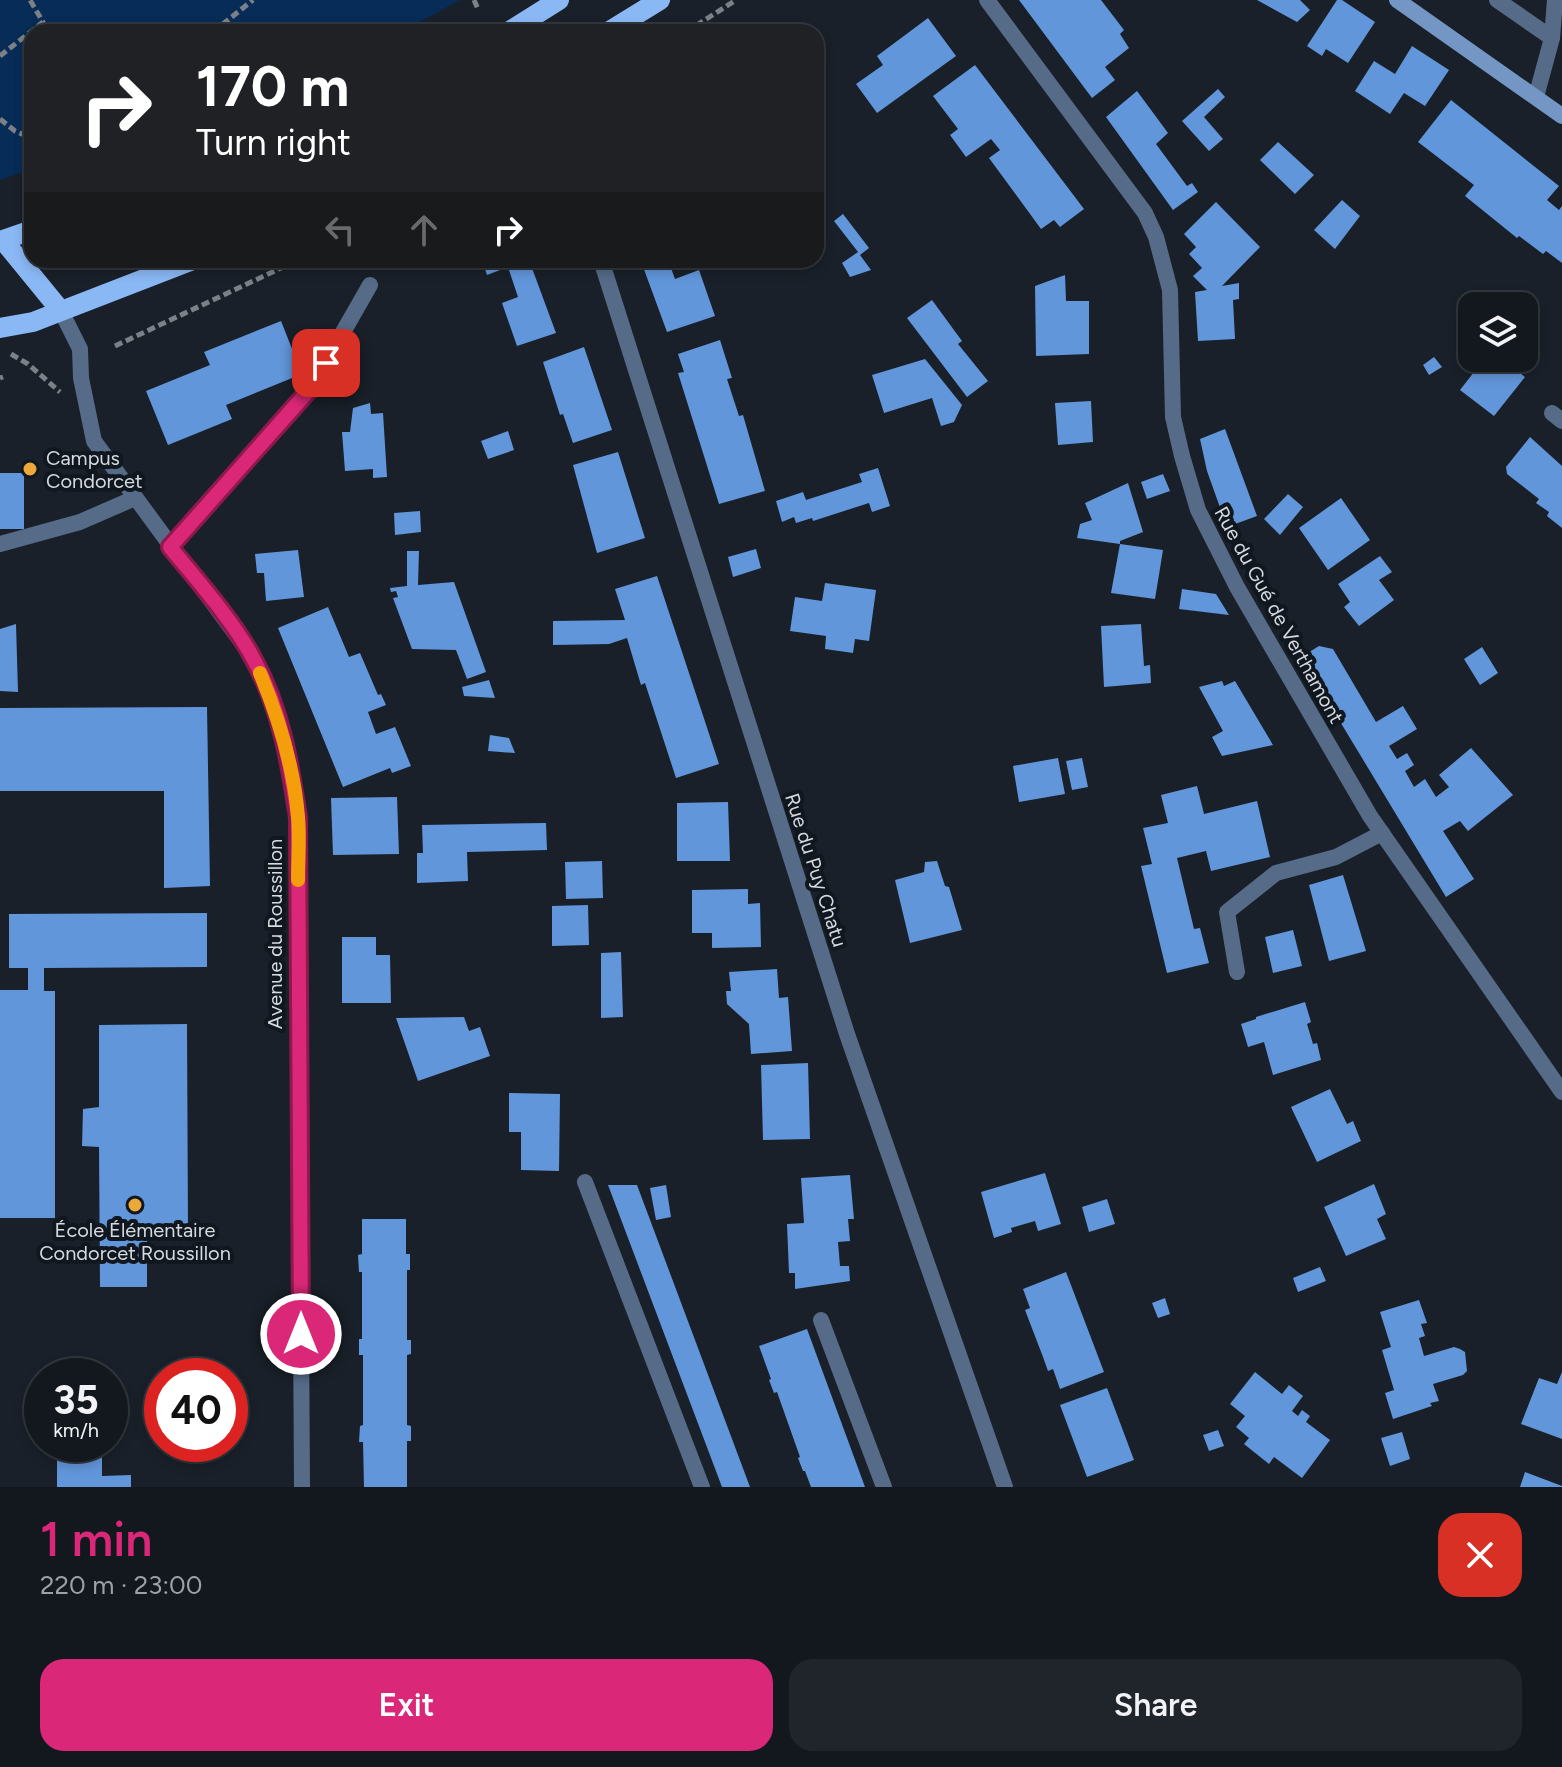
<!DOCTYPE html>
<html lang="en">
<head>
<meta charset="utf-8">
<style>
	body { margin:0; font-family:Figtree,sans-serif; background:#20252c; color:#f1f3f6; height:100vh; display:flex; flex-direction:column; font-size:30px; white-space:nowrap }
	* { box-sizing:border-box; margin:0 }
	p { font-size:26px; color:#9da0a4 }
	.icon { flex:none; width:44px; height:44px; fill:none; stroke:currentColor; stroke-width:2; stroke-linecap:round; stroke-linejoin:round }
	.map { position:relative; height:1487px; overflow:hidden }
	.sheet { display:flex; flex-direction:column; background:#13181f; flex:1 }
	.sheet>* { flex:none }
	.banner { position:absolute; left:24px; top:24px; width:800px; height:244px; border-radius:24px; box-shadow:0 4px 12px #0003,0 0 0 2px #32373d; background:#202124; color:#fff; overflow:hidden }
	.tools { position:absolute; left:1458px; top:292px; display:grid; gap:16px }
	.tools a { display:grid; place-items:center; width:80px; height:80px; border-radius:16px; background:#13181f; box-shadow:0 4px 12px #0003,0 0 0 2px #32373d; font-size:40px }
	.speed { position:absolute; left:24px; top:1358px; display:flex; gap:16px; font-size:40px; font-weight:700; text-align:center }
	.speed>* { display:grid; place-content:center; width:104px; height:104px; border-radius:50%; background:#13181f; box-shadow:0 4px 12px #0003,0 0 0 2px #32373d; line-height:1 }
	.speed small { font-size:20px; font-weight:400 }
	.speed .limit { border:12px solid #d22; background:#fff; color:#111 }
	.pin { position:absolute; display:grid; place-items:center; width:68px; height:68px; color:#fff; margin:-34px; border-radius:16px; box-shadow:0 4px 12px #0006 }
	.me { position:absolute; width:88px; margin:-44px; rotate:0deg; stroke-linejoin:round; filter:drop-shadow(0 0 6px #0008) }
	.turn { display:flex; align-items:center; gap:28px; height:168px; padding:0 40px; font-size:36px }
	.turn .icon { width:104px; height:104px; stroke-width:2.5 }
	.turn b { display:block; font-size:56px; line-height:68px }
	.lanes { display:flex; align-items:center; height:76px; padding:0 40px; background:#0003; justify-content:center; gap:40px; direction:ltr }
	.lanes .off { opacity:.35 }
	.round { display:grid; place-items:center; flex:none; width:84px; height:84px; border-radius:24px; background:#20252c }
	.summary { display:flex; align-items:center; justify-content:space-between; height:136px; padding:0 40px }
	h1 { font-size:48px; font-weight:600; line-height:60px; color:#db2777 }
	.button { display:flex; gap:16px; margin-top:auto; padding:16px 40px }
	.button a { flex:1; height:92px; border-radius:24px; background:#db2777; color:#fff; font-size:32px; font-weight:600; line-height:92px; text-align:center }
	.button a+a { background:#20252c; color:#f1f3f6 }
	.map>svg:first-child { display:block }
	.green { fill:#062c57 }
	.building { fill:#6196da }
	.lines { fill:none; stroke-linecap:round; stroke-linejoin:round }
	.path { stroke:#7c8188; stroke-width:5; stroke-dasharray:8 4; stroke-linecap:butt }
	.service { stroke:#556b88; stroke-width:16 }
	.minor { stroke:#556b88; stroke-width:16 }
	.tertiary { stroke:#556b88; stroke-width:16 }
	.secondary { stroke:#7396c4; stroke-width:16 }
	.primary { stroke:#8ab8f4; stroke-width:20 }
	.route-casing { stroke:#8e194d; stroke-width:20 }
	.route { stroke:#db2777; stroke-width:14 }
	.slow { stroke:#f59e0b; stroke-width:14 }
	.poi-dot { fill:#eca93a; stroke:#10171f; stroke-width:3 }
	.labels { text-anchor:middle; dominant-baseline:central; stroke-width:8; stroke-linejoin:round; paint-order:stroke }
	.poi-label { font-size:20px; fill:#d6dae0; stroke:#10171f; text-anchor:start }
	.street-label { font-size:20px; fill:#d6dae0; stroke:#10171f }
</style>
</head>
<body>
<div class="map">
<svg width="1562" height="1487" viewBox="0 0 1562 1487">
	<rect width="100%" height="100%" fill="#192029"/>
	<!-- green -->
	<path class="green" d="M 0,0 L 460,0 L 402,32 L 32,32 L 32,169 L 0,180 Z"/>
	<!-- building -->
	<path class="building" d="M 1019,0 L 1101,0 L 1124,30 L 1120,34 L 1129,48 L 1105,67 L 1115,80 L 1092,98 Z
		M 1257,0 L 1300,0 L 1310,10 L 1297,22 Z
		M 1337,0 L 1342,0 L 1375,22 L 1348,63 L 1326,49 L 1322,56 L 1307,46 Z
		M 928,18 L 956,56 L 877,113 L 856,84 L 883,65 L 877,56 Z
		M 1412,46 L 1449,70 L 1425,106 L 1404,93 L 1390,114 L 1355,91 L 1374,61 L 1395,74 Z
		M 975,65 L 1084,209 L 1060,227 L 1054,220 L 1041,229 L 989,158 L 1000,150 L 991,139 L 966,157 L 950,135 L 958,129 L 933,96 Z
		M 1218,89 L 1225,97 L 1204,117 L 1223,139 L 1209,151 L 1182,121 Z
		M 1137,91 L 1168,133 L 1156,144 L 1187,186 L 1192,183 L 1198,192 L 1173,210 L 1106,117 Z
		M 1451,100 L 1559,186 L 1547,200 L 1559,210 L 1562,206 L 1562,263 L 1546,251 L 1543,254 L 1519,236 L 1517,238 L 1465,196 L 1474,185 L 1418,142 Z
		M 1278,142 L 1314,175 L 1295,194 L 1260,160 Z
		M 1342,200 L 1360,216 L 1335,249 L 1314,230 Z
		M 1216,202 L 1260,247 L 1222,286 L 1239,283 L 1239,299 L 1233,300 L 1235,339 L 1198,341 L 1195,292 L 1207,290 L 1193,276 L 1202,268 L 1189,254 L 1196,247 L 1184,234 Z
		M 843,214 L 869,248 L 860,255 L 871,270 L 850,277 L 842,263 L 858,252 L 834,221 Z
		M 482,260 L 529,260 L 556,333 L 517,346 L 502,303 L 518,297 L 508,267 L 487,275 Z
		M 647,260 L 668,260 L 675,279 L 699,270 L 715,316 L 667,332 L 642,264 L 647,262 Z
		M 1065,275 L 1066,301 L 1089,301 L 1089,354 L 1036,356 L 1035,286 Z
		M 932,300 L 962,341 L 958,344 L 988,381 L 967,397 L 907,318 Z
		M 281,321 L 302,374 L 226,405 L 232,419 L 168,445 L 146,391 L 210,365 L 204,352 Z
		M 720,340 L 732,378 L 727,379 L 739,416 L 743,415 L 765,491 L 719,504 L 678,373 L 684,372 L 678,354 Z
		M 584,347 L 612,430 L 573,443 L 563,414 L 560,415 L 543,362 Z
		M 1434,357 L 1442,367 L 1429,375 L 1423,365 Z
		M 1485,358 L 1500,358 L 1525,377 L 1494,416 L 1460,390 Z
		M 925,359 L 962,405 L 954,422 L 941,426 L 932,398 L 884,413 L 872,375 Z
		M 1091,401 L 1093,442 L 1058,445 L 1055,403 Z
		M 370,403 L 371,414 L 383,413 L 387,477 L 373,478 L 373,469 L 345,471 L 342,432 L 350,432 L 353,408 Z
		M 1225,429 L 1257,516 L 1227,527 L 1207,471 L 1200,439 Z
		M 508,431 L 514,450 L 488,459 L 481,441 Z
		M 1530,437 L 1562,466 L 1562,528 L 1547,516 L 1549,512 L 1536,503 L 1539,499 L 1507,474 L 1506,467 Z
		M 618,452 L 645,538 L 597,553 L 573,465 Z
		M 878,468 L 890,506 L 872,512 L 869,503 L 813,521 L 812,518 L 796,523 L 794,517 L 782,522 L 776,501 L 803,492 L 806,500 L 862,482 L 859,474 Z
		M 0,473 L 24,473 L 24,529 L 0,529 Z
		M 1163,474 L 1170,491 L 1147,499 L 1141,482 Z
		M 1128,483 L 1143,532 L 1120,541 L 1120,544 L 1163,550 L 1155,599 L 1111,593 L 1120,544 L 1077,538 L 1080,524 L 1092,520 L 1085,503 Z
		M 1288,494 L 1303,507 L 1280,535 L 1264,519 Z
		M 1341,498 L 1370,540 L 1328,570 L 1299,528 Z
		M 420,511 L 421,532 L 395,535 L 394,513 Z
		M 756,549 L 761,568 L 733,577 L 728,557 Z
		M 298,550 L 304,597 L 266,601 L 264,573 L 257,573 L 255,554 Z
		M 407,551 L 419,551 L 418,585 L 454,582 L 486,672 L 467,679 L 456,650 L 412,649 L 393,598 L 398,597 L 396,591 L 391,592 L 390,588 L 407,586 Z
		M 1380,556 L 1392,572 L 1379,580 L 1394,600 L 1359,626 L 1344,607 L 1350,602 L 1338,584 Z
		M 657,576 L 719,764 L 676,778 L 645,683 L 641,685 L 627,638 L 609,644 L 553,645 L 553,621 L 625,620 L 615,589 Z
		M 825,583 L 876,590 L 869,641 L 855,639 L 853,653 L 825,649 L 826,636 L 790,631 L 795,597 L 822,601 Z
		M 1182,589 L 1216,594 L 1229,615 L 1179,609 Z
		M 328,607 L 349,657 L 360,653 L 378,695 L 381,694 L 386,705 L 368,712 L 376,734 L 395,727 L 411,766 L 392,773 L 390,768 L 343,787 L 278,628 Z
		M 16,624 L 18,692 L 0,691 L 0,629 Z
		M 1141,624 L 1144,666 L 1150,665 L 1151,683 L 1104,687 L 1101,626 Z
		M 1319,646 L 1333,649 L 1376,722 L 1403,706 L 1417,729 L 1389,746 L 1397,759 L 1407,753 L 1414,765 L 1405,771 L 1414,787 L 1425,779 L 1436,797 L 1449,787 L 1439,775 L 1471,748 L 1513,795 L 1468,831 L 1460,821 L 1443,831 L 1474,879 L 1446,897 L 1301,657 Z
		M 1482,647 L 1498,673 L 1480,685 L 1464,659 Z
		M 489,680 L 495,698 L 464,696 L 462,687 Z
		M 1222,681 L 1224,686 L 1235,681 L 1273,745 L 1222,756 L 1212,737 L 1223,731 L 1199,687 Z
		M 207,707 L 210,886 L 164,888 L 164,791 L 0,791 L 0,708 Z
		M 490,735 L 509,738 L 515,753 L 488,751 Z
		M 1058,758 L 1065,794 L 1019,802 L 1013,766 Z
		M 1082,758 L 1088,787 L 1072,790 L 1066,761 Z
		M 1197,786 L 1204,814 L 1257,801 L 1270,857 L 1211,871 L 1206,851 L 1177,858 L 1194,929 L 1200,928 L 1209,963 L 1167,973 L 1141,866 L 1152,864 L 1143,828 L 1168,823 L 1161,795 Z
		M 397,797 L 399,854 L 333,855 L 331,798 Z
		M 728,802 L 730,861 L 677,861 L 677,803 Z
		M 546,823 L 547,850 L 467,852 L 468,881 L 417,883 L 417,853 L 423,853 L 422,825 Z
		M 602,861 L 603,898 L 566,899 L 565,862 Z
		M 937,861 L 945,886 L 949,887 L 962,930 L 910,943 L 895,880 L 924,872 L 925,862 Z
		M 1343,875 L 1366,951 L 1329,961 L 1309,885 Z
		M 748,889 L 748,904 L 760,903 L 761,947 L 712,948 L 712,933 L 692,933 L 692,890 Z
		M 588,905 L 589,945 L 552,946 L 552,906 Z
		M 207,913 L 207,967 L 44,968 L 44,991 L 55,991 L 55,1218 L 0,1218 L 0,990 L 28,990 L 28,968 L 9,968 L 9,914 Z
		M 1293,930 L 1302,966 L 1273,973 L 1265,937 Z
		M 342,937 L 376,937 L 376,955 L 390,955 L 391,1003 L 342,1003 Z
		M 621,952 L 623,1017 L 601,1018 L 601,953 Z
		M 777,969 L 779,998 L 788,997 L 792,1051 L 751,1054 L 749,1024 L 727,1004 L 726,991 L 731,991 L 729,972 Z
		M 1305,1002 L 1311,1022 L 1307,1024 L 1313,1044 L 1317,1043 L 1321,1060 L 1273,1075 L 1264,1042 L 1248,1047 L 1241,1024 L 1256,1019 L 1256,1017 Z
		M 464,1017 L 469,1031 L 480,1027 L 490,1056 L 418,1081 L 396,1018 Z
		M 187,1024 L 188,1231 L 147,1232 L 147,1287 L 100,1287 L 99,1147 L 82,1146 L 83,1109 L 99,1107 L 99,1025 Z
		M 808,1063 L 810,1139 L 763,1140 L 761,1065 Z
		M 1330,1089 L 1347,1124 L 1353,1121 L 1361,1141 L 1317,1162 L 1291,1107 Z
		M 509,1093 L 560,1094 L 559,1171 L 521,1170 L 521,1132 L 509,1132 Z
		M 1045,1173 L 1061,1224 L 1038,1231 L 1035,1221 L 1011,1228 L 1012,1232 L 994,1238 L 981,1192 Z
		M 850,1175 L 854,1219 L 848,1219 L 850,1241 L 838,1242 L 840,1266 L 849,1266 L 850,1281 L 795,1289 L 795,1273 L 789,1273 L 787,1224 L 804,1223 L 801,1178 Z
		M 1374,1184 L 1386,1214 L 1377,1219 L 1386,1239 L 1346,1256 L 1324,1207 Z
		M 608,1185 L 637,1185 L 750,1487 L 722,1487 Z
		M 666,1185 L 671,1217 L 656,1220 L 650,1188 Z
		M 1107,1199 L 1115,1224 L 1089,1232 L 1082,1207 Z
		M 362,1219 L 406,1219 L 406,1254 L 410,1254 L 410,1270 L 407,1270 L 407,1340 L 411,1340 L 411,1354 L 407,1355 L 407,1425 L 411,1426 L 411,1441 L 407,1441 L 407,1487 L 364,1487 L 363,1442 L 359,1442 L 360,1426 L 363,1425 L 363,1355 L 359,1355 L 359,1339 L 362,1339 L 362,1272 L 359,1272 L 358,1255 L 362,1254 Z
		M 1320,1267 L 1326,1281 L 1298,1292 L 1293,1278 Z
		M 1066,1272 L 1104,1372 L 1060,1389 L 1053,1369 L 1048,1371 L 1043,1357 L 1025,1310 L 1030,1308 L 1023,1289 Z
		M 1165,1298 L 1170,1314 L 1158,1318 L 1152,1303 Z
		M 1419,1300 L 1427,1323 L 1421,1324 L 1425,1336 L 1419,1338 L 1424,1356 L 1454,1347 L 1460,1349 L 1465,1352 L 1467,1371 L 1463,1375 L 1433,1384 L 1439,1401 L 1430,1403 L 1432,1406 L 1393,1419 L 1385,1393 L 1394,1390 L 1382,1350 L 1391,1347 L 1380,1312 Z
		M 807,1329 L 865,1487 L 811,1487 L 805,1471 L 803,1471 L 798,1458 L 800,1457 L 777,1392 L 774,1393 L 769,1380 L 771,1379 L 759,1346 Z
		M 1255,1372 L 1282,1394 L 1289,1385 L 1303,1396 L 1292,1411 L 1298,1416 L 1302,1410 L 1310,1416 L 1306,1422 L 1330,1440 L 1302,1478 L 1274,1457 L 1269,1464 L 1244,1444 L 1249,1438 L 1236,1427 L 1245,1416 L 1230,1404 Z
		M 1562,1372 L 1562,1439 L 1521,1424 L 1539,1378 L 1557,1384 Z
		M 1107,1388 L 1134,1460 L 1087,1477 L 1060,1405 Z
		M 1218,1430 L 1224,1446 L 1209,1451 L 1203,1435 Z
		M 1402,1432 L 1410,1459 L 1390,1466 L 1381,1438 Z
		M 57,1444 L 102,1444 L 102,1476 L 131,1475 L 131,1487 L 57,1487 Z
		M 1525,1472 L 1562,1486 L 1562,1487 L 1520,1487 Z"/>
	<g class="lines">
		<!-- path -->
		<path class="path" d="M 474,0 L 478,9
			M 213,32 L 253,0
			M 686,32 L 736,0
			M 0,56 L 43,22 L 30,0
			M 0,119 L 15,131 L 32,138
			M 115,346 L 298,260
			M 11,354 L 28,364 L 60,392
			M 0,378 L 3,377"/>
		<!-- service -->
		<path class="service" d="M 1497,0 L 1552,38
			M 1536,97 L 1552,38 L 1555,0
			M 0,544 L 80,522 L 135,498
			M 170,547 L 311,388 L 370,285
			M 1237,972 L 1227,912 L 1276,873 L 1336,857 L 1382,833
			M 585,1182 L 702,1487
			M 821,1320 L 884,1487"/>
		<!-- minor -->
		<path class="minor" d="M 987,0 L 1145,213 L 1156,237 L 1170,290 L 1173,417 L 1182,456 L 1198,510 L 1237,587 L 1370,816 L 1562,1092
			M 601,260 L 847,1034 L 1005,1487
			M 1552,413 L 1562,421"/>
		<!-- tertiary -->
		<path class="tertiary" d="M 61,311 L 80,349 L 81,378 L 94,441 L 254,659 L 279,719 L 291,767 L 298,818 L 302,1487"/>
		<!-- secondary -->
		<path class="secondary" d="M 1397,0 L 1562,116"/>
		<!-- primary -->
		<path class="primary" d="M 508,32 L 559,0
			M 608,32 L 660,0
			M 3,240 L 61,311
			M 0,241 L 32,230
			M 0,328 L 33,322 L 193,260"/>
	</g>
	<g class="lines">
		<defs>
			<path id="route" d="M 301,1334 L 298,818 C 290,764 281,709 254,660 C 235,623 197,580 170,547 L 311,388 L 326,363"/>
		</defs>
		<!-- route casing -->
		<use href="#route" class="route-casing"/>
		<!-- route -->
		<use href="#route" class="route"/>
		<!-- slow -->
		<path class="slow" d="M 260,673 C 279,719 294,767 298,817 C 300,838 298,859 298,880"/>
	</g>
	<!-- markers -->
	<g class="poi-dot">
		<circle cx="30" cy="469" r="8"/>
		<circle cx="135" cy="1205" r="8"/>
	</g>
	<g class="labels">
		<!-- poi labels -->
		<g class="poi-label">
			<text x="46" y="458">Campus<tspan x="46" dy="23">Condorcet</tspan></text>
			<text x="135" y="1230" text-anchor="middle">École Élémentaire<tspan x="135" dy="23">Condorcet Roussillon</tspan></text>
		</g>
		<!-- street labels -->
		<g class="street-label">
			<text transform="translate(1279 615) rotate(61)">Rue du Gué de Verthamont</text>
			<text transform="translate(816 870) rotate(72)">Rue du Puy Chatu</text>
			<text transform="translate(275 934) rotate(-90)">Avenue du Roussillon</text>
		</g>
	</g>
</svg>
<div class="tools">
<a><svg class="icon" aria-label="layers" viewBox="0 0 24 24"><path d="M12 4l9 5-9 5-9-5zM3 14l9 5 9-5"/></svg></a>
</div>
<div class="speed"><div>35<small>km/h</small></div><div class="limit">40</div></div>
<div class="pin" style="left:326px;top:363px;background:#d93025"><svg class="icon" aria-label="arrive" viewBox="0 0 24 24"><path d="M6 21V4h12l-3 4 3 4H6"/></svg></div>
<svg class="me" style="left:301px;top:1334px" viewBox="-20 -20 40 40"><circle r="17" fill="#db2777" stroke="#fff" stroke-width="3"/><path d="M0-11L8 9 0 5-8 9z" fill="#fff"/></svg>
<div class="banner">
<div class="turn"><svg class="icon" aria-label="right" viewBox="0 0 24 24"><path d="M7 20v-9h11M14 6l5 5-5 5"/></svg><div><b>170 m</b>Turn right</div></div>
<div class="lanes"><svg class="icon off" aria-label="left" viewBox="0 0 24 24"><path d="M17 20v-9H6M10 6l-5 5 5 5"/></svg><svg class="icon off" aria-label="ahead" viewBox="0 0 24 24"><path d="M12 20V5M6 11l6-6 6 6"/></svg><svg class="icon" aria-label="right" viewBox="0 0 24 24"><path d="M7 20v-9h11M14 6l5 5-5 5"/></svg></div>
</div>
</div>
<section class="sheet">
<div class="summary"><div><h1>1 min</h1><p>220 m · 23:00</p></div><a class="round" style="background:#d93025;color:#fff"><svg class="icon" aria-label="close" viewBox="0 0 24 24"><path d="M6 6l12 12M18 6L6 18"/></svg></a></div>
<div class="button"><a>Exit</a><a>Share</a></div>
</section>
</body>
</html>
